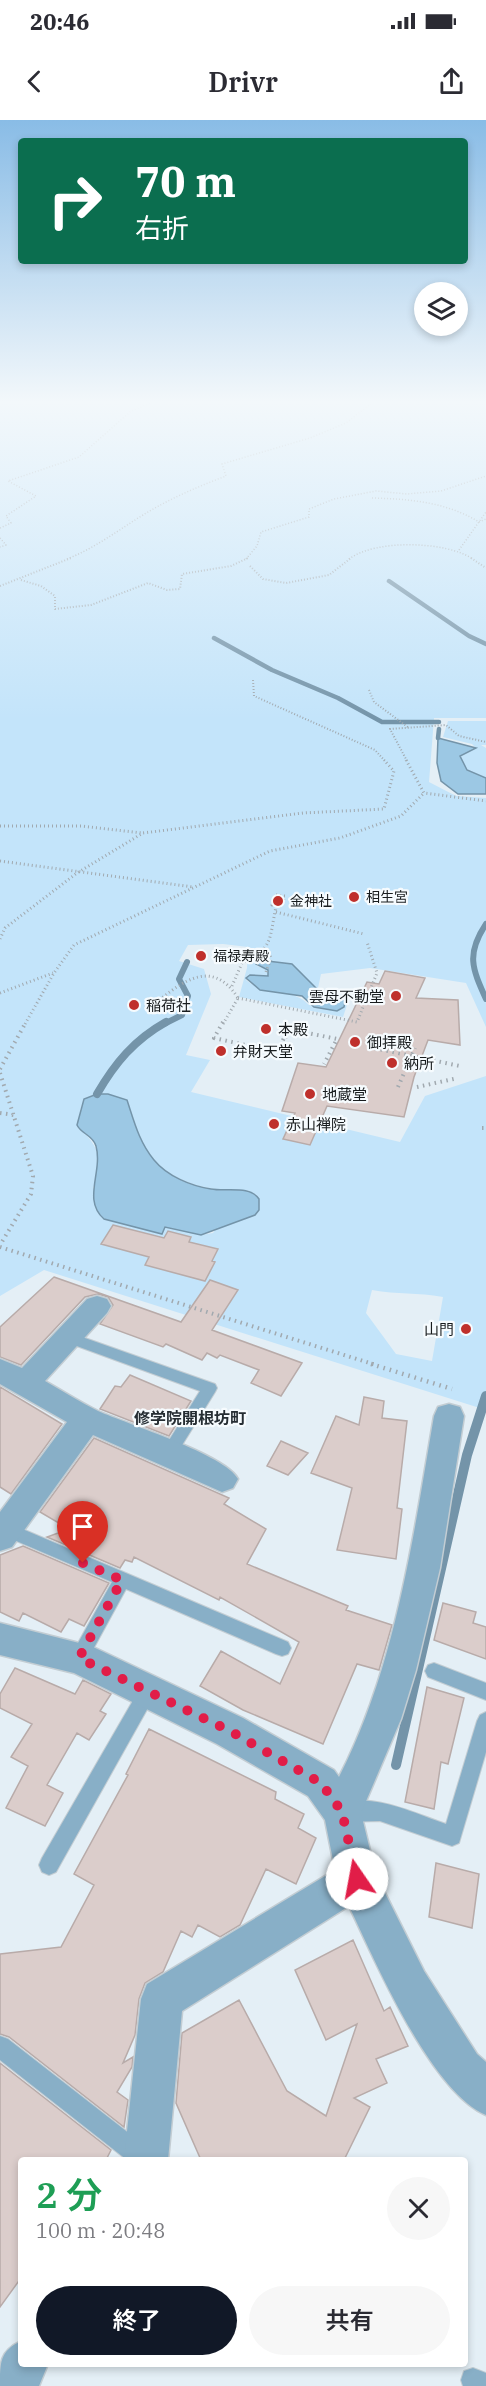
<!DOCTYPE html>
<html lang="ja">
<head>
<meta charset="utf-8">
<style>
	body { margin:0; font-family:"IBM Plex Serif","Noto Sans JP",serif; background:#f7f7f7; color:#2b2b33; height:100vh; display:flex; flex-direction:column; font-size:22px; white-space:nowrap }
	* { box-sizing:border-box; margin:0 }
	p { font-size:20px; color:#7c7c81 }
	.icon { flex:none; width:33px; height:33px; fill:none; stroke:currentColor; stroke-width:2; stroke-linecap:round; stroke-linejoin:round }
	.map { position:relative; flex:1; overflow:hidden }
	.side { position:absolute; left:18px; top:2037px; width:450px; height:210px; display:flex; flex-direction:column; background:#fff; border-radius:6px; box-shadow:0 3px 9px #0003 }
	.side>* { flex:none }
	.guide { position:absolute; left:18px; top:18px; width:450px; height:126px; border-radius:6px; box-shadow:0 3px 9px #0003; background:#0b6e4f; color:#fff; overflow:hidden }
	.buttons { position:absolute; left:414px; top:162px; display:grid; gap:12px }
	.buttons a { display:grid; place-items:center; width:54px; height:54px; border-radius:50%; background:#fff; box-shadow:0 3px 9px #0003; font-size:30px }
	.pin { position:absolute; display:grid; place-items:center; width:51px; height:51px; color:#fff; margin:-62px -26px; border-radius:50% 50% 50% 0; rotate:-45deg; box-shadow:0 0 6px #0007 }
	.pin .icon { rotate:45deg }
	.me { position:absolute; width:66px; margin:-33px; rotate:348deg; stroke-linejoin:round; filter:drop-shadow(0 0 4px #0008) }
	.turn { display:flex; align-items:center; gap:21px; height:126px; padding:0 18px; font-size:27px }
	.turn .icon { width:78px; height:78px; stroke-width:2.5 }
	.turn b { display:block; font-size:42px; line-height:51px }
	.round { display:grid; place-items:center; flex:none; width:63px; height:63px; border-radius:32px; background:#f7f7f7 }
	.summary { display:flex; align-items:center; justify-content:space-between; height:102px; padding:0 18px }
	h1 { font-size:36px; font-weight:600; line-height:45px; color:#1e9e55 }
	.action { display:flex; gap:12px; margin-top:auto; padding:12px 18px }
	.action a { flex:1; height:69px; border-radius:36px; background:#111827; color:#fff; font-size:24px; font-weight:600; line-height:69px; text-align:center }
	.action a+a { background:#f7f7f7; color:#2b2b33 }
	.status { display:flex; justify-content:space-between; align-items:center; height:42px; padding:0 30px; background:#fff; direction:ltr }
	.status svg { height:16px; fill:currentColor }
	header { display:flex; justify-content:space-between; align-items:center; height:78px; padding:0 18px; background:#fff; font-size:27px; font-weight:600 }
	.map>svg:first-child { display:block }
	.green { fill:#c3e4fa; fill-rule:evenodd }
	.water { fill:#9cc8e4; stroke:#7494a9; stroke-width:1.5 }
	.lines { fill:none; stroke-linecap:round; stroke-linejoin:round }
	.stream-far3 { stroke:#7494a9; stroke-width:4.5 }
	.stream-far2 { stroke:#7494a9; stroke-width:6 }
	.stream-far1 { stroke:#7494a9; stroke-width:8 }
	.stream { stroke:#7494a9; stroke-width:10 }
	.building { fill:#dbcdcb; stroke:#b8aba9; stroke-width:1.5 }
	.service-casing { stroke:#c3cdd3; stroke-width:2 }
	.minor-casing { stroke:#c3cdd3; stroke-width:3 }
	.path-far4 { stroke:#a1a9af; stroke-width:1.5; stroke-dasharray:1 2; stroke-linecap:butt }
	.path-far3 { stroke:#a1a9af; stroke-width:2; stroke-dasharray:1 2; stroke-linecap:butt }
	.path-far2 { stroke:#a1a9af; stroke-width:3; stroke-dasharray:1 3; stroke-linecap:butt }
	.path-far1 { stroke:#a1a9af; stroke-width:4; stroke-dasharray:1.5 4.5; stroke-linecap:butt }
	.path { stroke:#a1a9af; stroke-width:4.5; stroke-dasharray:1.5 5; stroke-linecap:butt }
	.service { fill:#88afc7; fill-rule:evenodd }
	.minor { fill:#88afc7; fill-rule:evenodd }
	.route { stroke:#e11d48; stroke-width:10; stroke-dasharray:0 18 }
	.poi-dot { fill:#bf302c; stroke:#f6fbfe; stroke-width:2 }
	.labels { text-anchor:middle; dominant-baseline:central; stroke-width:4.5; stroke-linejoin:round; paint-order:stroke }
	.far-poi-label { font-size:14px; fill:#181c1e; stroke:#f6fbfe; text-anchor:start }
	.poi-label { font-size:15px; fill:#181c1e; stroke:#f6fbfe; text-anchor:start }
	.neighbourhood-label { font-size:16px; font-weight:bold; fill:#252d33; stroke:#f6fbfe }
</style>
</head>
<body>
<div class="status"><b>20:46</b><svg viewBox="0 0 49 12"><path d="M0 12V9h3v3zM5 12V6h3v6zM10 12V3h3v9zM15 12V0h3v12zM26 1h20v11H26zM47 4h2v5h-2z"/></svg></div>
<header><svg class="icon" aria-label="back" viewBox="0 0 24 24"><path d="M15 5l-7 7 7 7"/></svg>Drivr<svg class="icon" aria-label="share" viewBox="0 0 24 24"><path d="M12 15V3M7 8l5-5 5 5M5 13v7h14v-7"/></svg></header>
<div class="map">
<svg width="486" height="2266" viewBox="0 0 486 2266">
	<rect width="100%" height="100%" fill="#e4eff6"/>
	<!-- green -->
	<path class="green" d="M 0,283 L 486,283 L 486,598 L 434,598 L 429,662 L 456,676 L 486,678 L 486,907 L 466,863 L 370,848 L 321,854 L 318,868 L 324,872 L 350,876 L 343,897 L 239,877 L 247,848 L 248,827 L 223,824 L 188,825 L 179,841 L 204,849 L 211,874 L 186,935 L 210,940 L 191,972 L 400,1022 L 425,976 L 486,956 L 486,1290 L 44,1150 L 0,1176 ZM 259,840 L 292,844 L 320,872 L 343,877 L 309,885 C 293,867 265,876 246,860 L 250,855 L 268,856 L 268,850 L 257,846 ZM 97,974 L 108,974 L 127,980 C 132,993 135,1007 141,1020 C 158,1059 203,1072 242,1070 L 213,1113 L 201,1115 L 165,1106 L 162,1113 L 93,1068 C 103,1044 100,1024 79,1009 C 81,989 77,982 97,974 ZM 372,1170 C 398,1175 417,1172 443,1177 L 432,1241 L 396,1234 L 366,1193 Z
		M 448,601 L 486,601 L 486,625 L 481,625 L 486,628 L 486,658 L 467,650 L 460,636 L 476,628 L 472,624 L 443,617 Z"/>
	<!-- water -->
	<path class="water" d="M 438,618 L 476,628 L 460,636 L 467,650 L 486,658 L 486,674 L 458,674 L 441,661 L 437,643 Z
		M 259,840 L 292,844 L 320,872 L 346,878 L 344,887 L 337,891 L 314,887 L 302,876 L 260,870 L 246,858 L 250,855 L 268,856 L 268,850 L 256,844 Z
		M 97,974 L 108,974 L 127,980 C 134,1001 139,1022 154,1040 C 167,1056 191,1066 211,1069 C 226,1072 250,1065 259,1079 L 259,1090 L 255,1095 L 201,1115 L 165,1107 L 162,1114 L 104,1099 C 82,1080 103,1052 96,1026 C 93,1015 81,1014 77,1005 L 84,979 Z"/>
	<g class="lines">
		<!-- stream-far3 -->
		<path class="stream-far3" d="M 389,461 L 469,516 L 486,524
			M 214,518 L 272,550 L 338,578 L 382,602 L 439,602
			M 438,618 L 439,609"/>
		<!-- stream-far2 -->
		<path class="stream-far2" d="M 486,804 C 466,834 472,848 486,879
			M 164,904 L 182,895 L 188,876 L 179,859 L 187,842"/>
		<!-- stream-far1 -->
		<path class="stream-far1" d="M 97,974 C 115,943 134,920 166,902"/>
		<!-- stream -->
		<path class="stream" d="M 396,1645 L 467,1335 L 486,1276"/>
	</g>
	<!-- building -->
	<path class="building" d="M 385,851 L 425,858 L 416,878 L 458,880 L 460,925 L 428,920 L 414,957 L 404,997 L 327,986 L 310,1025 L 283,1019 L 295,993 L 282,991 L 298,943 L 326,947 L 367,862 L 379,864 Z
		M 113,1105 L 164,1118 L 168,1111 L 191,1117 L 189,1122 L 218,1129 L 212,1141 L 215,1142 L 205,1161 L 145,1145 L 149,1137 L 101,1124 Z
		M 54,1157 L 181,1202 L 210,1160 L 238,1170 L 212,1210 L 302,1243 L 281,1276 L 251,1263 L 259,1250 L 220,1235 L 217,1238 L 207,1233 L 202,1240 L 166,1224 L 163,1227 L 100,1204 L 113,1185 L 108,1177 L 98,1174 L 85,1177 L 21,1245 L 0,1237 L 0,1207 Z
		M 130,1255 L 191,1281 L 169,1316 L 100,1289 L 115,1266 L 121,1267 Z
		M 0,1267 L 62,1304 L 11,1374 L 0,1367 Z
		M 364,1277 L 384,1281 L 382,1298 L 407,1301 L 397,1388 L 402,1389 L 396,1439 L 337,1430 L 352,1368 L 311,1353 L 336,1296 L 359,1305 Z
		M 94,1318 L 229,1378 L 224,1384 L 266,1409 L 247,1444 L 348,1486 L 346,1490 L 392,1505 L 379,1550 L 357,1544 L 323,1624 L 243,1590 L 200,1566 L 221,1531 L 280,1564 L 299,1522 L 220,1477 L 219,1480 L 134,1437 L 132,1442 L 125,1440 L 120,1448 L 47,1417 L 69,1409 L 40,1392 Z
		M 281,1321 L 308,1333 L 288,1355 L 267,1346 Z
		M 23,1426 L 109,1463 L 84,1506 L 69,1499 L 61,1512 L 23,1493 L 19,1501 L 0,1492 L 0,1435 Z
		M 443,1483 L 476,1492 L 473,1503 L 486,1507 L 486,1539 L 434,1520 Z
		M 15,1548 L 75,1574 L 83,1560 L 111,1574 L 100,1591 L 106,1594 L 89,1620 L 77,1613 L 47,1665 L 63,1673 L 45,1706 L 6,1688 L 28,1646 L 11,1637 L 32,1604 L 0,1588 L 0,1574 Z
		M 427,1567 L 464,1578 L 448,1644 L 441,1642 L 434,1689 L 405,1682 Z
		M 149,1609 L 276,1672 L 275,1679 L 304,1694 L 298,1708 L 316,1718 L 296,1764 L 266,1749 L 240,1805 L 220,1817 L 198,1805 L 192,1817 L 181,1811 L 163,1852 L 145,1863 L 139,1879 L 135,1915 L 123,1943 L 133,1937 L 132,1947 L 117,1972 L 128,1980 L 124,2007 L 9,1917 L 0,1914 L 0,1834 L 61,1827 L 94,1765 L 74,1754 L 128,1655 L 126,1654 Z
		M 436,1743 L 479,1754 L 472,1808 L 429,1797 Z
		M 353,1820 L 384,1891 L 390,1887 L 408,1926 L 376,1939 L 387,1963 L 354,1978 L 370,1987 L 344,2040 L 201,2040 L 176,1983 L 182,1913 L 239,1880 L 287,1971 L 326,1996 L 357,1904 L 326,1920 L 295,1850 Z
		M 0,1943 L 111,2030 L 106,2040 L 21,2040 L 21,2158 L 0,2187 Z"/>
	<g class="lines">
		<defs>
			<path id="service" d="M 68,1212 L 215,1264 L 217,1268 L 215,1272 L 174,1338 L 169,1339 L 164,1338 L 161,1333 L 200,1271 L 63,1221 L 61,1217 L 63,1213 Z
				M 6,1402 L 288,1522 L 291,1528 L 288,1534 L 282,1536 L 276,1534 L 126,1469 L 85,1544 L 79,1546 L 73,1544 L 70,1538 L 73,1532 L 112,1462 L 0,1414 L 0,1405 Z
				M 434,1543 L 486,1563 L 486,1580 L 428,1557 L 425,1551 L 428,1545 Z
				M 148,1563 L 154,1565 L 157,1571 L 154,1577 L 56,1752 L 49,1755 L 42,1752 L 39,1745 L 42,1738 L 142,1565 Z
				M 486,1592 L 486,1632 L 459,1723 L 452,1726 L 380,1701 L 343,1702 L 336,1699 L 333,1692 L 336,1685 C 371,1671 413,1693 446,1704 L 477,1601 L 480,1595 Z
				M 0,1916 L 8,1919 L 153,2032 L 156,2040 L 127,2040 L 0,1940 Z
				M 473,2248 L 486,2253 L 486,2266 L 463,2266 L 461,2260 L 464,2251 Z"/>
			<path id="minor" d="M 97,1176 L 107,1179 L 111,1186 L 107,1193 L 45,1261 C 63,1271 80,1282 98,1291 C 127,1304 226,1335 238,1359 L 233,1368 L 222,1372 L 93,1315 L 12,1427 L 0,1431 L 0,1392 L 67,1302 L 0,1264 L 0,1239 L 22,1248 L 87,1179 Z
				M 449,1284 L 460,1287 L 464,1296 L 440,1448 L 416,1550 L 401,1599 L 361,1693 L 376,1755 L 424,1851 L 477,1934 L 486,1942 L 486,1995 C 431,1972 375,1841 349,1786 L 182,1891 L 168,2040 L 124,2040 L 141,1879 L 147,1864 L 335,1750 L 325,1700 L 308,1676 L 217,1624 L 74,1553 L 0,1535 L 0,1503 L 91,1526 L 243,1598 L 334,1650 L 339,1657 C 396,1546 413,1418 434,1296 L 438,1287 Z
				M 21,2221 L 21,2244 L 48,2244 L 39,2266 L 0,2266 C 0,2242 0,2231 21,2221 Z"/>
		</defs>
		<!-- service casing -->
		<use href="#service" class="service-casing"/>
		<!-- minor casing -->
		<use href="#minor" class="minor-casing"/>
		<!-- path-far4 -->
		<path class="path-far4" d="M 372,378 C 410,379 446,382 479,402 L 486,399
			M 0,408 L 11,403 L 6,396 L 36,376 L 8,361 L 79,337 L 131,291 L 151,283
			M 0,418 L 6,425 L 0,427
			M 459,430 L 486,392
			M 67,439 C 95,428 117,411 143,395 C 169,379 197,367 226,356 L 222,344 L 310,318 L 346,303 L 372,283
			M 246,439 L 257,426 L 261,412 L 309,397 L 309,389 L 334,379 L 376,371 L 407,374 L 441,371 L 486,356
			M 349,439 C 376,419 446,421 473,439"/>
		<!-- path-far3 -->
		<path class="path-far3" d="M 471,438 L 486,448
			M 250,446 L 263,459 L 286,463 L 329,455 L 351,438
			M 21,460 L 41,466 L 55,476 L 55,489 L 91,485 L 148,463 L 167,470 L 180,469 L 182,454 L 231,446 L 248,438
			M 0,466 L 71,438
			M 253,560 L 254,576 L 375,630 L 385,641
			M 369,570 L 374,582 L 409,608
			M 407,641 L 390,609 L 446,605 L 459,616 L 486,622"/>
		<!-- path-far2 -->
		<path class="path-far2" d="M 406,640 L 424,673 L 486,681
			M 0,706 L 81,706 L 142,713
			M 0,741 L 193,767
			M 276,775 L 285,776 L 281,786 L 272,785 Z
			M 276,792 L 364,814
			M 0,819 L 5,808 L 77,753 L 143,713 L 303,693 L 384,689 L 394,651 L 384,640
			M 266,852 L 271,838 L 267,828
			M 232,866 L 242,843 C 274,828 269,819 276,787
			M 322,870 L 368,875
			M 0,873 L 53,853
			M 238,878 L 357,902 L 377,853 L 367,822
			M 147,890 C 177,866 210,834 238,878
			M 25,904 L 54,853 L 74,825 L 270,731 L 340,718 L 401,696 L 424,673
			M 223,904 L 238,878"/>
		<!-- path-far1 -->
		<path class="path-far1" d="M 223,902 L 214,918 L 277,932 L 285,916 L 290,917 L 293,910 L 337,919 L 324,944
			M 369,927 L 460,946
			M 0,949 L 26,902
			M 0,953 L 33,1056 L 31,1074 L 0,1125
			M 398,967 L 415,928
			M 417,967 L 458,958
			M 0,993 L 14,995
			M 482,1008 L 486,1008
			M 0,1127 L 376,1245"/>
		<!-- path -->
		<path class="path" d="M 371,1244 L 452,1269"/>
		<!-- service -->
		<use href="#service" class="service"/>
		<!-- minor -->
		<use href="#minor" class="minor"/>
	</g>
	<!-- sky -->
	<linearGradient id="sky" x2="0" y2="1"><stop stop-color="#89bce6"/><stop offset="0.47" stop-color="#f3f8fb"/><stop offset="1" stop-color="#f3f8fb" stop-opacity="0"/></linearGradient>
	<rect width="486" height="600" fill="url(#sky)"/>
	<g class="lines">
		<!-- route -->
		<path class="route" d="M 83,1443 L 122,1460 L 79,1538 L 230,1611 L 321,1663 L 342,1692 L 357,1759"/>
	</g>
	<!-- markers -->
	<g class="poi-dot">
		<circle cx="354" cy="777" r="6"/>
		<circle cx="278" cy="781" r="6"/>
		<circle cx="201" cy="836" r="6"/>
		<circle cx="396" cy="876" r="6"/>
		<circle cx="134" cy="885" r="6"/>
		<circle cx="266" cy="909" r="6"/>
		<circle cx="355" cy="922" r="6"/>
		<circle cx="221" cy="931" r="6"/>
		<circle cx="392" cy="943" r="6"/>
		<circle cx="310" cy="974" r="6"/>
		<circle cx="274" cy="1004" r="6"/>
		<circle cx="466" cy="1209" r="6"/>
	</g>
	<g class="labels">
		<!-- far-poi labels -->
		<g class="far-poi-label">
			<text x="366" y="777">相生宮</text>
			<text x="290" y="781">金神社</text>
			<text x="213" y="836">福禄寿殿</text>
		</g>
		<!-- poi labels -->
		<g class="poi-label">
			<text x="384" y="876" text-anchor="end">雲母不動堂</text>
			<text x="146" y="885">稲荷社</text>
			<text x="278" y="909">本殿</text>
			<text x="367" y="922">御拝殿</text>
			<text x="233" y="931">弁財天堂</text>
			<text x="404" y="943">納所</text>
			<text x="322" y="974">地蔵堂</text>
			<text x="286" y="1004">赤山禅院</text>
			<text x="454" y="1209" text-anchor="end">山門</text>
		</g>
		<!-- neighbourhood labels -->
		<g class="neighbourhood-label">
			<text x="190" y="1298">修学院開根坊町</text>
		</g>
	</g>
</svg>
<div class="buttons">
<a><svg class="icon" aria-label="layers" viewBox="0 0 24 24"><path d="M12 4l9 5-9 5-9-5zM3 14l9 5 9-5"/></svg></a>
</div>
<div class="pin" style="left:83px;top:1443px;background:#d93025"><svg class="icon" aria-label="arrive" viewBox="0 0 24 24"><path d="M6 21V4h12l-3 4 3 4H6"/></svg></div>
<svg class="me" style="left:357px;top:1759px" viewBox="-20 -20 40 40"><circle r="19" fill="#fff"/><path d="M0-13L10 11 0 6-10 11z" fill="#e11d48"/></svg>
<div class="guide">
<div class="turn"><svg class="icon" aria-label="right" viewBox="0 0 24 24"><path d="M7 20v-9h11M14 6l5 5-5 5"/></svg><div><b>70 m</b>右折</div></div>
</div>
<section class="side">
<div class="summary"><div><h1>2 分</h1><p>100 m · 20:48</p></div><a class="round"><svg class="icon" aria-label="close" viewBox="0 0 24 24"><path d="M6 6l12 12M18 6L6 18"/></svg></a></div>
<div class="action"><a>終了</a><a>共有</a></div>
</section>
</div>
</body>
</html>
